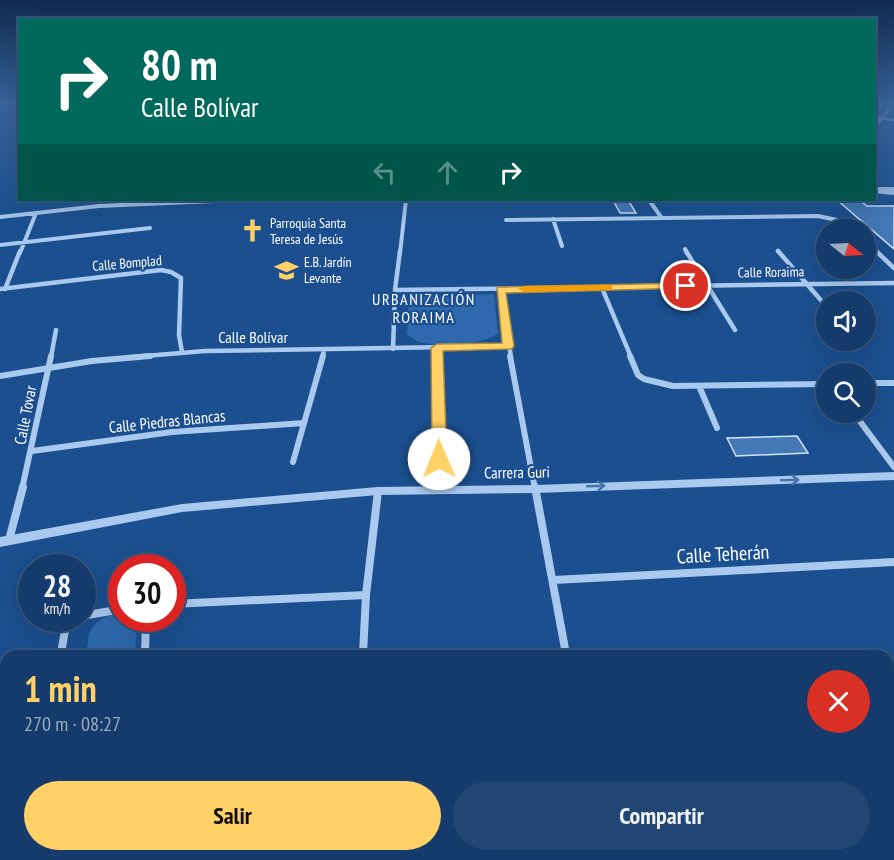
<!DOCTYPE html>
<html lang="es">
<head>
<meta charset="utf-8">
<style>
	body { margin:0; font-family:"PT Sans Narrow",sans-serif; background:#214673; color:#f1f3f6; height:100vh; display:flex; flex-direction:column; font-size:22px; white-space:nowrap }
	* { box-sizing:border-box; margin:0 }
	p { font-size:20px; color:#9dadc1 }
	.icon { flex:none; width:33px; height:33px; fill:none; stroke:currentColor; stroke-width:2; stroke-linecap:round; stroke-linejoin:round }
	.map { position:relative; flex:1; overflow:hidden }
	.details { position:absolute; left:0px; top:650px; width:894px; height:212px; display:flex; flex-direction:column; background:#143b6b; border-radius:18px 18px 0 0; box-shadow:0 6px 24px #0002,0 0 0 2px #33557e }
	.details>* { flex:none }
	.banner { position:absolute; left:18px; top:18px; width:858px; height:183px; border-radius:0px; box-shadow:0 6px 24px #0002,0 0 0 2px #33557e; background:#00695c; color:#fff; overflow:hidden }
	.needle { width:39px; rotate:108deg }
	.controls { position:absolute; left:816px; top:219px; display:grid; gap:12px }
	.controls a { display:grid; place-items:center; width:60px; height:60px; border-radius:50%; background:#143b6b; box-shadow:0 6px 24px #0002,0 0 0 2px #33557e; font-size:30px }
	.speed { position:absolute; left:18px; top:554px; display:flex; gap:12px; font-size:30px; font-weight:700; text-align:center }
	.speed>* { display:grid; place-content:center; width:78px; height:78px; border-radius:50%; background:#143b6b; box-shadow:0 6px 24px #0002,0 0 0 2px #33557e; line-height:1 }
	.speed small { font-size:15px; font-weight:400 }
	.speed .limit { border:9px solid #d22; background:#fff; color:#111 }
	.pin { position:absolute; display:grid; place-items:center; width:51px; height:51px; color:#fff; margin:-26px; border:3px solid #fff; border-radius:50%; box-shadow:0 2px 6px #0007 }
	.me { position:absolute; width:66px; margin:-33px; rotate:359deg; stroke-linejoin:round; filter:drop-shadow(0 0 4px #0008) }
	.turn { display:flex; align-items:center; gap:21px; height:126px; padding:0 24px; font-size:27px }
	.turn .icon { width:78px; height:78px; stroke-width:2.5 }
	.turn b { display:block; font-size:42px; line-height:51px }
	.lanes { display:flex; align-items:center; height:57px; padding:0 24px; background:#0003; justify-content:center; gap:30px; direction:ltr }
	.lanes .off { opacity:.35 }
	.round { display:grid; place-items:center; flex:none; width:63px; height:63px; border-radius:32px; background:#214673 }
	.head { display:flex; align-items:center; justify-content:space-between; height:102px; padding:0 24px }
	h1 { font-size:36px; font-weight:600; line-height:45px; color:#ffd166 }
	.cta { display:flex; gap:12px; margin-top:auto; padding:12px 24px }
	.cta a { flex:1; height:69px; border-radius:36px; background:#ffd166; color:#111; font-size:24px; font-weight:600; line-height:69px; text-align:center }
	.cta a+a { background:#214673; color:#f1f3f6 }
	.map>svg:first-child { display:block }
	.green { fill:#2e69ad }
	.building { fill:#4478b7; stroke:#cfe3fa; stroke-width:1.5 }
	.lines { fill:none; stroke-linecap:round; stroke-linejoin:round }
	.minor-far5 { stroke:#a9c9ee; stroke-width:3 }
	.minor-far4 { stroke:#a9c9ee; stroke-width:4 }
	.minor-far3 { stroke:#a9c9ee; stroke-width:4.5 }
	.minor-far2 { stroke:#a9c9ee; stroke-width:6 }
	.minor-far1 { stroke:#a9c9ee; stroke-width:8 }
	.minor { stroke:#a9c9ee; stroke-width:9 }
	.tertiary { fill:#a9c9ee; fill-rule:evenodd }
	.oneway { stroke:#4674ac }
	.route { fill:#ffd166; stroke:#a68842; stroke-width:1.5 }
	.slow { fill:#f59e0b }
	.labels { text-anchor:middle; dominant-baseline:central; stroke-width:4.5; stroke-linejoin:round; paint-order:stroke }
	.far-poi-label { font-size:14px; fill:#fff; stroke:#1b4f8f; text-anchor:start }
	.far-street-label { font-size:14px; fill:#fff; stroke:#1b4f8f }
	.far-quarter-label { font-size:16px; letter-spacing:1.5px; fill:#fff; stroke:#1b4f8f }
	.street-label { font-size:16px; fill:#fff; stroke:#1b4f8f }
	.near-street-label { font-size:20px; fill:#fff; stroke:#1b4f8f }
</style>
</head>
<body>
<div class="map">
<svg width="894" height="860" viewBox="0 0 894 860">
	<rect width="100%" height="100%" fill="#1b4f8f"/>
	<!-- green -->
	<path class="green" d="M 494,294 L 498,333 C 485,345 436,347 419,342 C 415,341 411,337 407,334 L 409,296 Z
		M 121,612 L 122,618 L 137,620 L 135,655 L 87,656 C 87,626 94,619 121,612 Z
		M 888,754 L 894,754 L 894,860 L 820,860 L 818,855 L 888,855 Z
		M 615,855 L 764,855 L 766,860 L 616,860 Z"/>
	<!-- building -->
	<path class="building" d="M 613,200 L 628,200 L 636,213 L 620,213 Z
		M 837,200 L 859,200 L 867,206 L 894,206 L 894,249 Z
		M 797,436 L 808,453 L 736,456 L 727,438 Z"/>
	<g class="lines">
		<!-- minor-far5 -->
		<path class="minor-far5" d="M 874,104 L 891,106
			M 874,117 L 894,120
			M 874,128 L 894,103"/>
		<!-- minor-far4 -->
		<path class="minor-far4" d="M 874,189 L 894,189
			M 649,200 L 661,217
			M 0,217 L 99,206 L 238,200
			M 553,219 L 562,246
			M 506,220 L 818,216 L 837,220 L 852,230
			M 866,242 L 878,253
			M 0,245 L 150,228
			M 685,249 L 687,253
			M 778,251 L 780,253
			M 20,253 L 36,213
			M 400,253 L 406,200"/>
		<!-- minor-far3 -->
		<path class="minor-far3" d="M 686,251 L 735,330
			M 778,251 L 826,306
			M 876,251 L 894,268
			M 602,288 L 631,357
			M 0,289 L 161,270 L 171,272 L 181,278 L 179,335 L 182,352
			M 5,289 L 20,251
			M 395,290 L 894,283
			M 500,290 L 511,357
			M 437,348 L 437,357
			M 393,349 L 395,290 L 400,251
			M 51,357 L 56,330
			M 133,357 L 205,351 L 508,346
			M 322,357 L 324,351"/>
		<!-- minor-far2 -->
		<path class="minor-far2" d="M 437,356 L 439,459
			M 510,356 L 535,489
			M 630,356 L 638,375 L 644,379 L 673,386 L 826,384
			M 0,376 L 92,361 L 150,356
			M 866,383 L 894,383
			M 699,386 L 717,428
			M 853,412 L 894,467
			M 32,451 L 172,432 L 304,423
			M 293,462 L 323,356
			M 22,489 L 51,356"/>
		<!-- minor-far1 -->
		<path class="minor-far1" d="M 535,487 L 566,654
			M 9,540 L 23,487
			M 554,580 L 894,562
			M 172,604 L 366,595
			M 82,616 L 122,609
			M 61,654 L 67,618
			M 145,654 L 146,618
			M 363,654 L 366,595 L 378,491"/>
		<!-- minor -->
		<path class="minor" d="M 565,652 L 566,656
			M 61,656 L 62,652
			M 145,656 L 145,652
			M 363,656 L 363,652
			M 0,737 L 6,736
			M 888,739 L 894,739
			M 142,855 L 142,860
			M 357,855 L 358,860
			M 600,855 L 601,860
			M 788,855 L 789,860"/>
		<!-- tertiary -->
		<path class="tertiary" d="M 874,189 L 894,191 L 894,195 L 874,193 Z
			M 894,472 L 894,480 L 537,493 L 378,495 L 182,512 L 0,547 L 0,537 L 182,504 L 378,487 L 537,485 Z"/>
	</g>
	<!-- one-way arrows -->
	<defs><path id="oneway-shaft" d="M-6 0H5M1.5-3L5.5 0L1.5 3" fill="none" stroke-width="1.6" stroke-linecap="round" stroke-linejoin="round" transform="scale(1.5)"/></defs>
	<g class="oneway">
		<use href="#oneway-shaft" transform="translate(790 480) rotate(-2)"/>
		<use href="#oneway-shaft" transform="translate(596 486) rotate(-2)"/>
	</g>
	<!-- sky -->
	<linearGradient id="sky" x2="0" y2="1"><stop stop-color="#0f2b4f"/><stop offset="0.46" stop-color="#39639b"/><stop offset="1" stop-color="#39639b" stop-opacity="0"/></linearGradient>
	<rect width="894" height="223" fill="url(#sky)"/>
	<!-- route -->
	<path class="route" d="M 686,283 L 691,286 L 690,288 L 506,293 L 514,346 L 512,349 L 443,351 L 447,459 L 444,462 L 434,462 L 432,459 L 431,348 L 437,344 L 502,343 L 497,287 Z"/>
	<!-- slow -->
	<path class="slow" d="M 609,285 L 612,286 L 612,290 L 524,292 L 518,289 L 524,286 Z"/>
	<!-- icons -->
	<defs>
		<symbol id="church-bare" viewBox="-9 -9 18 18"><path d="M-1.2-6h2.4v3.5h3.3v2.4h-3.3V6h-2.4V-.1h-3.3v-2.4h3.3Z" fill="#ffd166" stroke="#1b4f8f" stroke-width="2.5" paint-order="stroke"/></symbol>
		<symbol id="school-bare" viewBox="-9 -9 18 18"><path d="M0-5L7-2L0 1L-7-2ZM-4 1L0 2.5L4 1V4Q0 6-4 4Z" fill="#ffd166" stroke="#1b4f8f" stroke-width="2.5" paint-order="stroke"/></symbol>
	</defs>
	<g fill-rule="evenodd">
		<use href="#church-bare" x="236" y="214" width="33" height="33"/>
		<use href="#school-bare" x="270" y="254" width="33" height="33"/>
	</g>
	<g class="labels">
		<!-- far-poi labels -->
		<g class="far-poi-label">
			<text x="270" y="223">Parroquia Santa<tspan x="270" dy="16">Teresa de Jesús</tspan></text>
			<text x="304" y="262">E.B. Jardín<tspan x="304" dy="16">Levante</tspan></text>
		</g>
		<!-- far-street labels -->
		<g class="far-street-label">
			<text transform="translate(127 263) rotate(-5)">Calle Bomplad</text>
			<text transform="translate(771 272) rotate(-1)">Calle Roraima</text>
		</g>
		<!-- far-quarter labels -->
		<g class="far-quarter-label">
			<text x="424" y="299">URBANIZACIÓN<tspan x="424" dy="18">RORAIMA</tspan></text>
		</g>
		<!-- street labels -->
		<g class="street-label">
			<text x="253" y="337">Calle Bolívar</text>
			<text transform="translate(25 415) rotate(-79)">Calle Tovar</text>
			<text transform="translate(167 421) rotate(-6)">Calle Piedras Blancas</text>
			<text transform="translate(517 472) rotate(-1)">Carrera Guri</text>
		</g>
		<!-- near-street labels -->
		<g class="near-street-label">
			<text transform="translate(723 554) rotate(-3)">Calle Teherán</text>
		</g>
	</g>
</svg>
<div class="controls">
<a><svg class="needle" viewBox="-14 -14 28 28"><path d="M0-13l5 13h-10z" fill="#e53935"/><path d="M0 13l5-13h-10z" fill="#9dadc1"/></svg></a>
<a><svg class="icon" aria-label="sound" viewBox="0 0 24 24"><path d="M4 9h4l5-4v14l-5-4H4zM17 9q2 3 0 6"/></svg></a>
<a><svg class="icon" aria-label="search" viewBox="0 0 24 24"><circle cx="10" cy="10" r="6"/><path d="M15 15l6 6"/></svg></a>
</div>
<div class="speed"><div>28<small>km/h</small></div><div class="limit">30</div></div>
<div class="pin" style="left:686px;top:286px;background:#d93025"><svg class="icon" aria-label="arrive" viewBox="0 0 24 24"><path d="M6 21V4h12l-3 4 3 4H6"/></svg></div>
<svg class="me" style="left:439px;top:459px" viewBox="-20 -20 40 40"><circle r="19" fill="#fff"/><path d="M0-13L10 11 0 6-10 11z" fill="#ffd166"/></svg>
<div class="banner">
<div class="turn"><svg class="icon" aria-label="right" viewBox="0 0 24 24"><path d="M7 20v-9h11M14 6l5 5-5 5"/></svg><div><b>80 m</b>Calle Bolívar</div></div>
<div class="lanes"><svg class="icon off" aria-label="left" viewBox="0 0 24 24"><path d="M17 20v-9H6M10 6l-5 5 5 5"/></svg><svg class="icon off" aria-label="ahead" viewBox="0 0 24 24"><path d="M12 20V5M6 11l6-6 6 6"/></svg><svg class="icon" aria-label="right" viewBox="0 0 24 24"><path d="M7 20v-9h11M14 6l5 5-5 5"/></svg></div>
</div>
<section class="details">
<div class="head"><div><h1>1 min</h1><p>270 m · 08:27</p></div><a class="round" style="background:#d93025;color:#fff"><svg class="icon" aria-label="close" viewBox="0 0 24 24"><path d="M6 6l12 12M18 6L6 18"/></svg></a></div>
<div class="cta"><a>Salir</a><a>Compartir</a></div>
</section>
</div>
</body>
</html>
